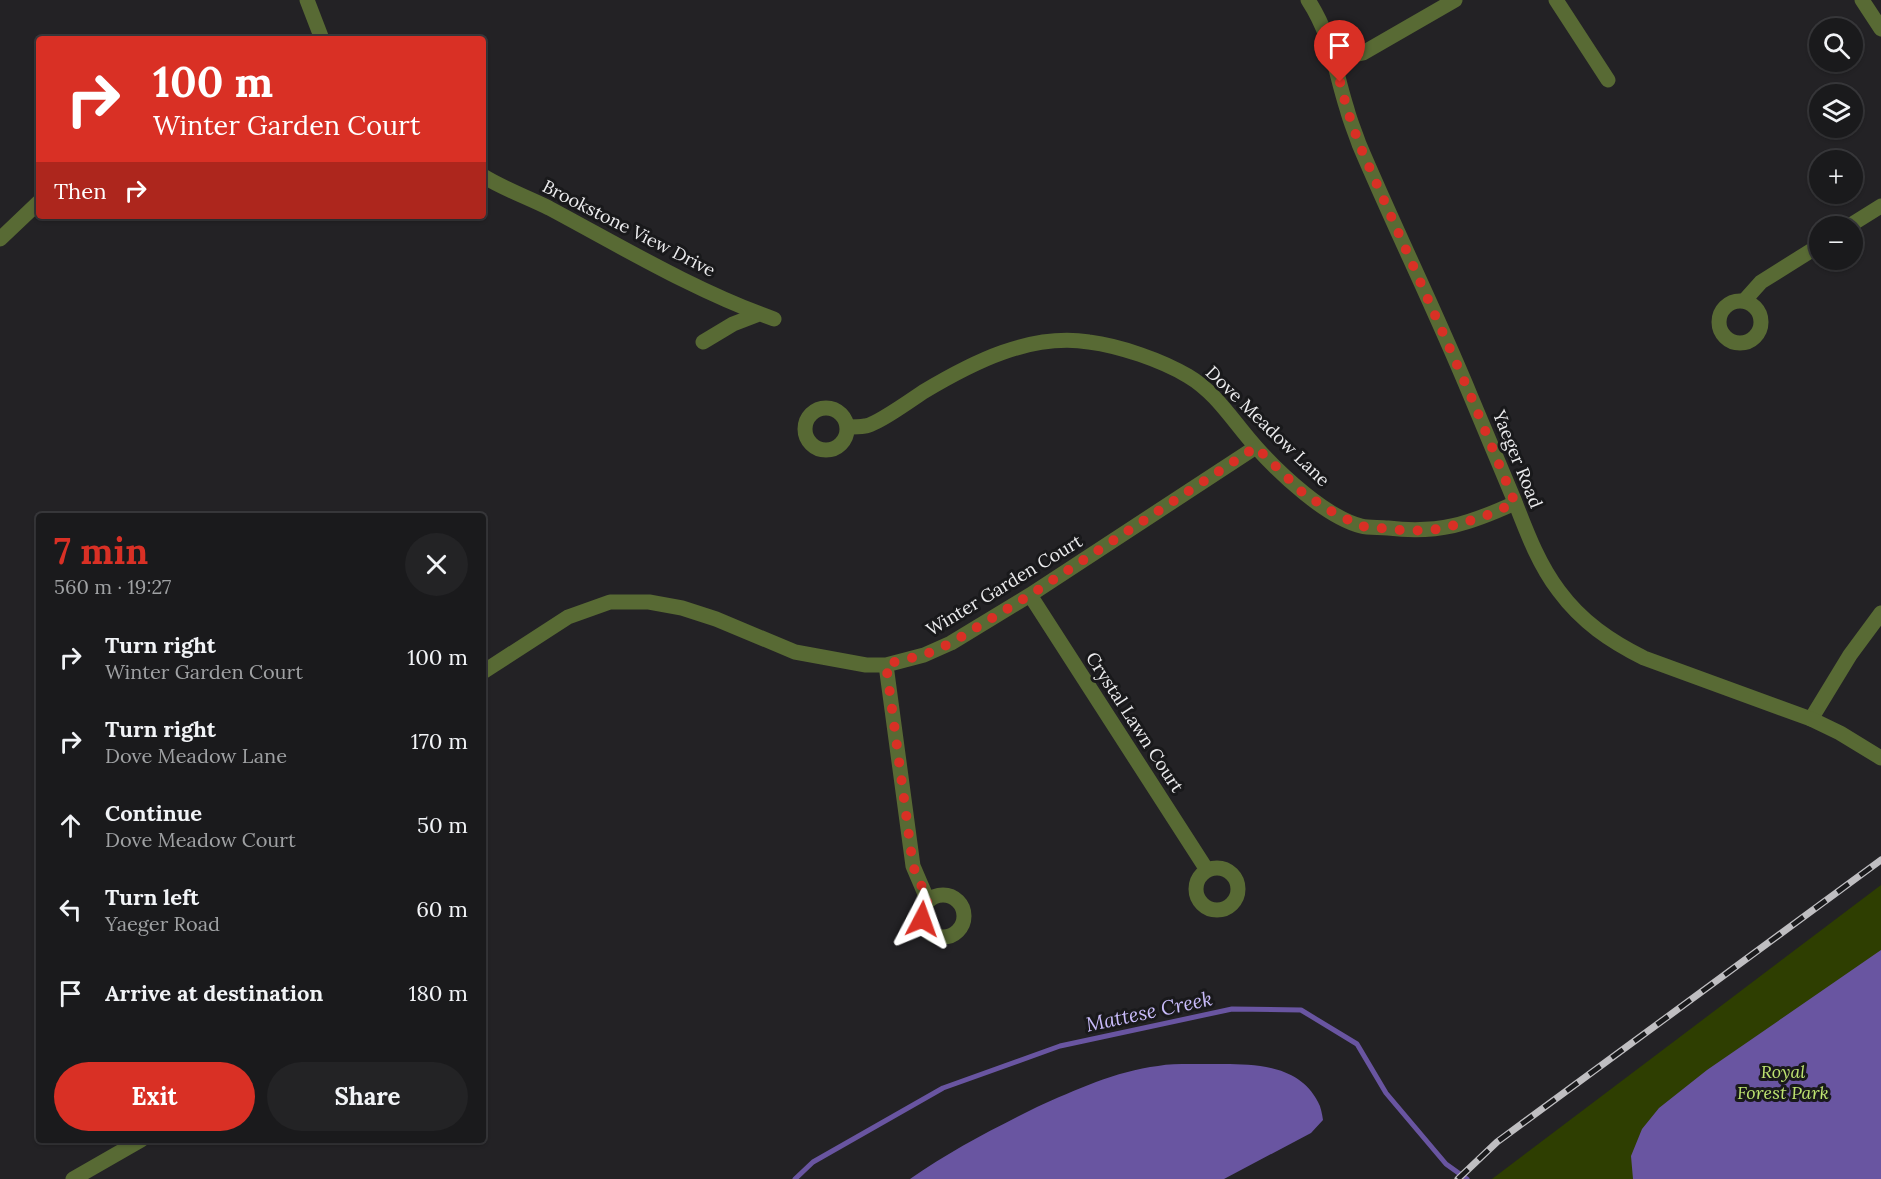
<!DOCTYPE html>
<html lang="en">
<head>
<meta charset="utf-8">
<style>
	body { margin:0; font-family:Lora,serif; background:#232325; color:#f1f3f6; height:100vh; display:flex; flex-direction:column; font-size:22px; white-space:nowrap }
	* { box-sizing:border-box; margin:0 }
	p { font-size:20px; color:#9fa1a3 }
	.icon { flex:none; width:33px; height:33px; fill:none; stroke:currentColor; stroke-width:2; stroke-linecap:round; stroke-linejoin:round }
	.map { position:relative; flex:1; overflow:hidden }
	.side { position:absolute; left:36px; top:513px; width:450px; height:630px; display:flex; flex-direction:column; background:#1a1a1c; border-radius:6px; box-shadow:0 2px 4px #0004,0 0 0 2px #38383b }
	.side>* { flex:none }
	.banner { position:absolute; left:36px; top:36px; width:450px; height:183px; border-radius:6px; box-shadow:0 2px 4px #0004,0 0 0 2px #38383b; background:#d93025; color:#fff; overflow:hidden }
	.fabs { position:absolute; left:1809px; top:18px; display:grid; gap:12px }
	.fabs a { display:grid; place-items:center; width:54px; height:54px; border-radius:50%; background:#1a1a1c; box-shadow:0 2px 4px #0004,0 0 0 2px #38383b; font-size:30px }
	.pin { position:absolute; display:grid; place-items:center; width:51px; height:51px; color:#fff; margin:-62px -26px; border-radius:50% 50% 50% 0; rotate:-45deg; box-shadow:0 0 6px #0007 }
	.pin .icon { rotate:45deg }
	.me { position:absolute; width:66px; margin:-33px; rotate:4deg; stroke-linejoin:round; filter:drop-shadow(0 0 4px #0008) }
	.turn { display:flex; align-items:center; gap:21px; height:126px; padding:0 18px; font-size:27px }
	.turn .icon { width:78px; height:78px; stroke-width:2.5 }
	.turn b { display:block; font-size:42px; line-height:51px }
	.then { display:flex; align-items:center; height:57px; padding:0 18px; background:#0003; gap:12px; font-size:22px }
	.round { display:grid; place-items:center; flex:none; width:63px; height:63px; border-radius:32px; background:#232325 }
	.overview { display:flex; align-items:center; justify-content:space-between; height:102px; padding:0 18px }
	h1 { font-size:36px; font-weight:800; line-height:45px; color:#d93025 }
	.action { display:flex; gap:12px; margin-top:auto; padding:12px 18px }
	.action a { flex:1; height:69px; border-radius:36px; background:#d93025; color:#fff; font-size:24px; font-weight:800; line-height:69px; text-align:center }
	.action a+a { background:#232325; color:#f1f3f6 }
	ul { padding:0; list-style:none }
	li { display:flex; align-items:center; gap:18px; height:84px; padding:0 18px }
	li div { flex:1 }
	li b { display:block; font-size:22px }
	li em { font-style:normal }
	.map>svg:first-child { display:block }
	.green { fill:#2e3e01 }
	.water { fill:#6955a1 }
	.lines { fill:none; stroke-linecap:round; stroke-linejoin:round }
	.stream { stroke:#6955a1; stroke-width:5 }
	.minor { stroke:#586a34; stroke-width:15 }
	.tertiary { stroke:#586a34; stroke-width:15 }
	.rail-casing { stroke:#bfbec1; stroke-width:7 }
	.rail { stroke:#19191b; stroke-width:4.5; stroke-dasharray:14; stroke-linecap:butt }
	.route { stroke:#d93025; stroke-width:10; stroke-dasharray:0 18 }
	.labels { text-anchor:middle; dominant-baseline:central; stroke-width:6; stroke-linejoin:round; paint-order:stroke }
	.street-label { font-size:18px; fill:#ececee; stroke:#19191b }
	.park-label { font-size:18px; font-style:italic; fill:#bde370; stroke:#19191b }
	.water-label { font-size:20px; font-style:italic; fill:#c9bcfb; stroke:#19191b }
</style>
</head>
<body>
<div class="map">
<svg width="1881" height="1179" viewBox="0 0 1881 1179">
	<rect width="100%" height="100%" fill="#232225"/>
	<!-- green -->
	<path class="green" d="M 1881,885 L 1881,1179 L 1492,1179 Z"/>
	<!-- water -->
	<path class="water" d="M 1881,950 L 1881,1179 L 1633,1179 L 1631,1156 L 1642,1129 L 1659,1108 L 1707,1070 Z
		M 1190,1064 C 1232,1065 1295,1056 1318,1102 C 1321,1107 1322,1114 1323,1120 L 1311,1133 L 1224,1179 L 910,1179 C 950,1151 993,1129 1037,1107 C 1075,1090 1116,1071 1158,1066 C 1168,1064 1179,1064 1190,1064 Z"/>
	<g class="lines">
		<!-- stream -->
		<path class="stream" d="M 795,1179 L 813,1162 L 943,1088 L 1060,1046 L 1232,1009 L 1301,1010 L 1357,1044 L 1386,1093 L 1446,1164 L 1467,1179"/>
		<!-- minor -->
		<path class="minor" d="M 307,0 L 322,39
			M 1556,0 L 1608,80
			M 1862,0 L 1881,29
			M 1335,59 L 1363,53 L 1455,0
			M 483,176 C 504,189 527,197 549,208 C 622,247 695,291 774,319
			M 1849,226 L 1881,206
			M 0,239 L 39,202
			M 1744,301 L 1761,282 L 1820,245
			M1719 322a21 21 0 1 1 42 0a21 21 0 1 1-42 0Z
			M 703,342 L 733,324 L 759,314
			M805 429a21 21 0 1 1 42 0a21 21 0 1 1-42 0Z
			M 847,427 C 853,427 859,427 865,426 C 876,425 911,400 923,392 C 973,362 1030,333 1089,342 C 1120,346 1161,360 1188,376 C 1217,393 1234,423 1256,447 C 1280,474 1326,517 1361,526 C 1369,528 1379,527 1388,528 C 1439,534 1469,524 1515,503
			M 1030,595 L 1207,870
			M 886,665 L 913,866 L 928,901
			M 483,672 L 568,617 L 610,602 L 649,602 L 682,608 L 716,619 L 795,652 L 866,665 L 886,665 L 924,655 L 951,643 L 1030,595 L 1256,447
			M 1811,719 L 1850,655 L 1881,613
			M1196 889a21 21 0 1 1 42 0a21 21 0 1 1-42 0Z
			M922 916a21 21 0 1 1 42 0a21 21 0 1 1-42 0Z
			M 73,1179 L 141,1140"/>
		<!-- tertiary -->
		<path class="tertiary" d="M 1308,0 C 1332,37 1334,68 1347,109 C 1350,121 1355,132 1359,144 C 1395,229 1436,312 1471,397 C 1486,432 1500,467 1515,502 C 1527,533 1539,565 1559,591 C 1582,622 1610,641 1644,658 L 1811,719 L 1840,733 L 1881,758"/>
		<defs>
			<path id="rail" d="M 1458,1179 L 1497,1142 L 1881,860"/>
		</defs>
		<!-- rail casing -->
		<use href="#rail" class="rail-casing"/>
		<!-- rail -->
		<use href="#rail" class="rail"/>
	</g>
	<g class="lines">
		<!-- route -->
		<path class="route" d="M 922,919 L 924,907 L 928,901 L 913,866 L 886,664 L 924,655 L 951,643 L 1030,595 L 1256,447 L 1302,492 L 1329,510 L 1360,526 L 1410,531 L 1441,529 L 1483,517 L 1515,503 L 1470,394 L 1359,144 L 1347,109 L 1340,82"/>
	</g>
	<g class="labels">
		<!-- street labels -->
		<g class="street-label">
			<text transform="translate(629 228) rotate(27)">Brookstone View Drive</text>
			<text transform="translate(1268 426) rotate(44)">Dove Meadow Lane</text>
			<text transform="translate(1518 459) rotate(68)">Yaeger Road</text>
			<text transform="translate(1004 585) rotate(-31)">Winter Garden Court</text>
			<text transform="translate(1135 722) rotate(57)">Crystal Lawn Court</text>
		</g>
		<!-- park labels -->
		<g class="park-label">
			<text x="1783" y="1071">Royal<tspan x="1783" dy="21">Forest Park</tspan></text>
		</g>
		<!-- water labels -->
		<g class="water-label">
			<text transform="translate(1149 1011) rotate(-12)">Mattese Creek</text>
		</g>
	</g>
</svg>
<div class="fabs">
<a><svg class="icon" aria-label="search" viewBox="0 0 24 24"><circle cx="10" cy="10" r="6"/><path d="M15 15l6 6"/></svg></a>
<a><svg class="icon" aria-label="layers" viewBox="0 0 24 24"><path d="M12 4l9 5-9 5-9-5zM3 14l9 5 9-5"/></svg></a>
<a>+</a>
<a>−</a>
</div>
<div class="pin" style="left:1340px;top:82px;background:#d93025"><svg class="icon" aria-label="arrive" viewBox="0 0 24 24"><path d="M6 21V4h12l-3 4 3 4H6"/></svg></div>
<svg class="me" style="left:922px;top:919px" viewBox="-20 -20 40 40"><path d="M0-17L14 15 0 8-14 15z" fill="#d93025" stroke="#fff" stroke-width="4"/></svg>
<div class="banner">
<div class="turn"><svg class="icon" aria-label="right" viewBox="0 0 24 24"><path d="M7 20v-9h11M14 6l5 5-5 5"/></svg><div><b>100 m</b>Winter Garden Court</div></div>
<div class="then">Then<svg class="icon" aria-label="right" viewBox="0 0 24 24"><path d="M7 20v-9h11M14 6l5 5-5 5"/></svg></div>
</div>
<section class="side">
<div class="overview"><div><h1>7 min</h1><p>560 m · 19:27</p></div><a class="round"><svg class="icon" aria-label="close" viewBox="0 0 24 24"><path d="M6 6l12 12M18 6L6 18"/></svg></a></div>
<ul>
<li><svg class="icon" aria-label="right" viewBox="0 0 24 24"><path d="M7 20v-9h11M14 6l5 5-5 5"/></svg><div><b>Turn right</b><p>Winter Garden Court</p></div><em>100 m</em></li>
<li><svg class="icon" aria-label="right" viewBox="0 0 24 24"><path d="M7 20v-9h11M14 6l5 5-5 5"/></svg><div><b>Turn right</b><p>Dove Meadow Lane</p></div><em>170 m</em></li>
<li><svg class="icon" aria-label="ahead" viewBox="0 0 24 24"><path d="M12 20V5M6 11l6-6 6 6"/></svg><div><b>Continue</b><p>Dove Meadow Court</p></div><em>50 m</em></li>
<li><svg class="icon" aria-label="left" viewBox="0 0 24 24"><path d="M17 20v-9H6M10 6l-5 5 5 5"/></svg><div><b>Turn left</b><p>Yaeger Road</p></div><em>60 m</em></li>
<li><svg class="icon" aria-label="arrive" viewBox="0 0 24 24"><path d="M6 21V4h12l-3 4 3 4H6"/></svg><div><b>Arrive at destination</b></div><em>180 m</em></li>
</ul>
<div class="action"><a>Exit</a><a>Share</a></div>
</section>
</div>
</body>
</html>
